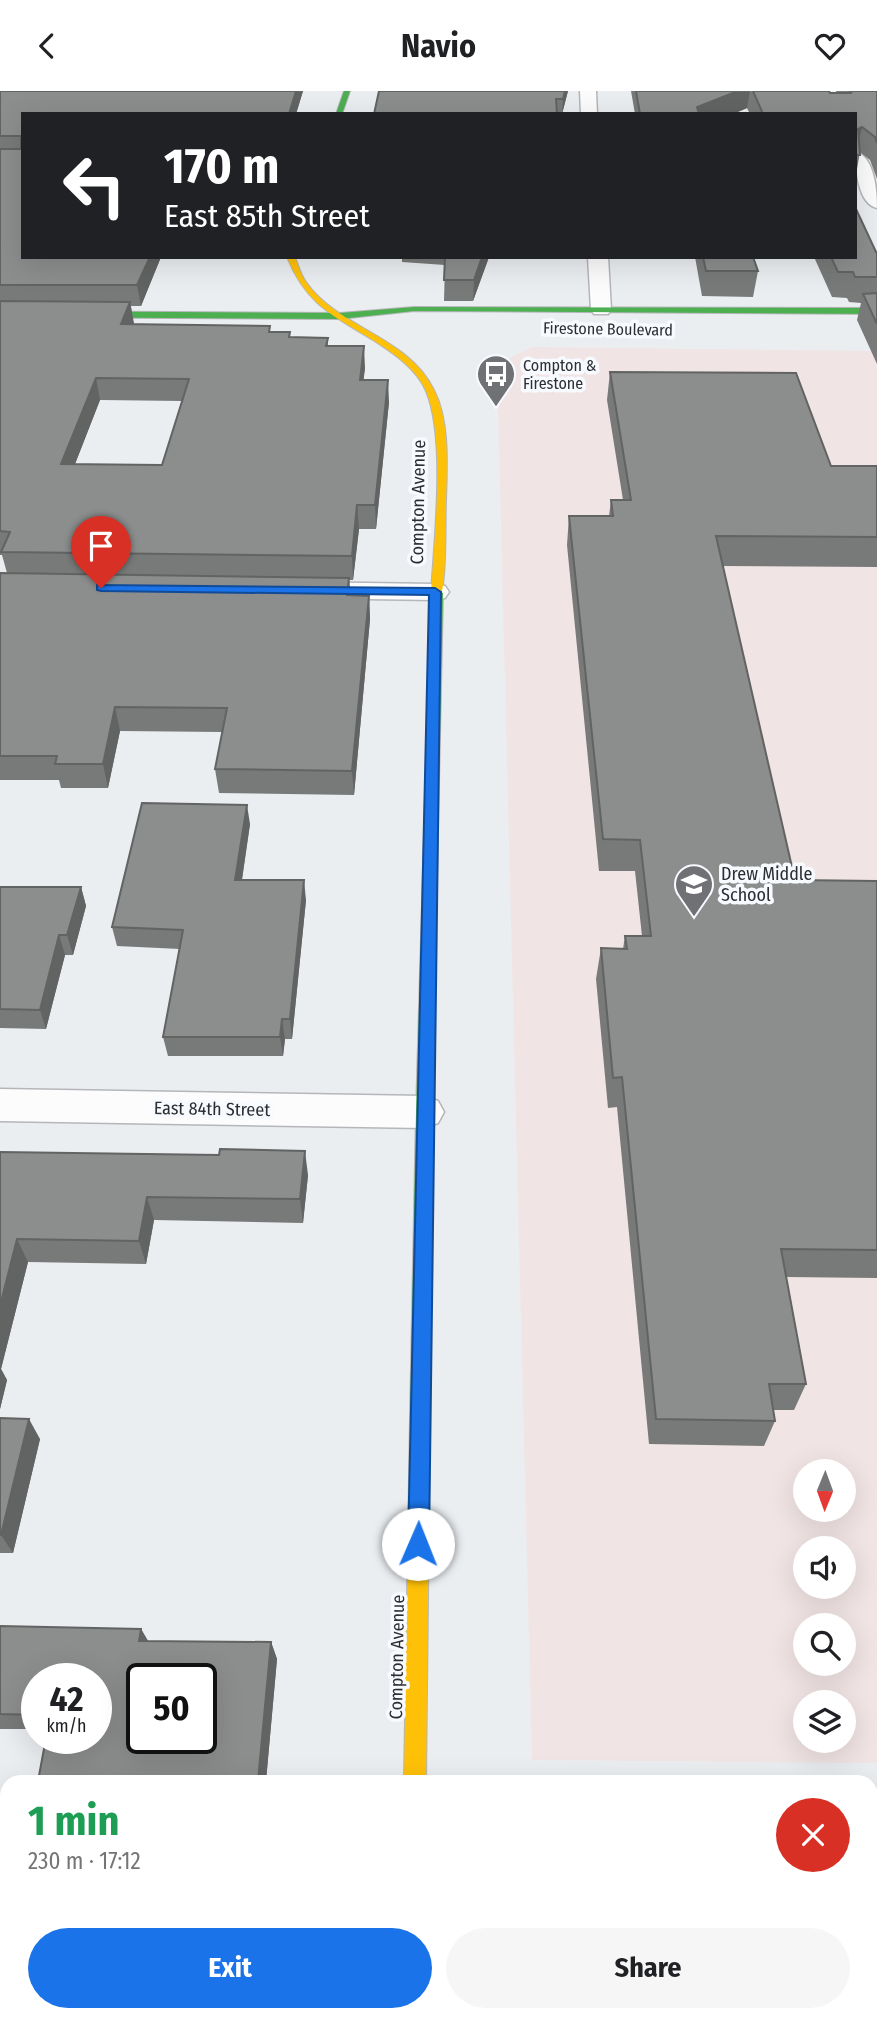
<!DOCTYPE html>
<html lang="en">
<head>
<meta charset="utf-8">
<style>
	body { margin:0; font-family:"Fira Sans Condensed",sans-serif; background:#f6f6f6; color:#202124; height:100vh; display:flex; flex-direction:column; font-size:26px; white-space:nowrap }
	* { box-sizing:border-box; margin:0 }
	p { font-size:23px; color:#757577 }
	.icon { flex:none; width:38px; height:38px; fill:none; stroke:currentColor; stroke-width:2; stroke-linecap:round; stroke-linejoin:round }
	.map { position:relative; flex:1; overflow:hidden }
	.sheet { position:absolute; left:0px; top:1684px; width:878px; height:247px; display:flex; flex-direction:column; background:#fff; border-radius:21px 21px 0 0; box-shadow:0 7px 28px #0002 }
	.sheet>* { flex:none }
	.banner { position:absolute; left:21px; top:21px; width:836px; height:147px; border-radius:0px; box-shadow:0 7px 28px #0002; background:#202124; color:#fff; overflow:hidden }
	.needle { width:46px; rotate:181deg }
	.fabs { position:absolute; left:793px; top:1368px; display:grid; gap:14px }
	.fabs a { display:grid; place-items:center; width:63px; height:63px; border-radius:50%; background:#fff; box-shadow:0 7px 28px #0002; font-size:35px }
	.speed { position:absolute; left:21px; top:1572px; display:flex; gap:14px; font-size:35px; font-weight:700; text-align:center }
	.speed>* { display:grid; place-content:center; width:91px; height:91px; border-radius:50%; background:#fff; box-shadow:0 7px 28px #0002; line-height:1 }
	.speed small { font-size:18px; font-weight:400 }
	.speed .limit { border:4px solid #111; border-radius:10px; background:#fff; color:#111 }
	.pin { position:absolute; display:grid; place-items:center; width:60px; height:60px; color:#fff; margin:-72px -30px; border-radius:50% 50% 50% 0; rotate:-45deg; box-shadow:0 0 7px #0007 }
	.pin .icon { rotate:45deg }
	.me { position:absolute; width:77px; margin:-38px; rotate:1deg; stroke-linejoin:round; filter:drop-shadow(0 0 5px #0008) }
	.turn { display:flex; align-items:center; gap:24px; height:147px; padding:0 28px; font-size:32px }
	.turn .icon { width:91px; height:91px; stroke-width:2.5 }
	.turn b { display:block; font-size:49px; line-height:60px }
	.round { display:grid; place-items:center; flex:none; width:74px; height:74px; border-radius:37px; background:#f6f6f6 }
	.headline { display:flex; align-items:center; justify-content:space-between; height:119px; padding:0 28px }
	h1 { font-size:42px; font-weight:700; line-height:52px; color:#1e9e55 }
	.cta { display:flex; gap:14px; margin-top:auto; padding:14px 28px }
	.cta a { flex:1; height:80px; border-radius:42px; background:#1a73e8; color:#fff; font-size:28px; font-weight:700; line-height:80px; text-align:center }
	.cta a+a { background:#f6f6f6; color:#202124 }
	header { display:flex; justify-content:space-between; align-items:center; height:91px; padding:0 28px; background:#fff; font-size:32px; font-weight:700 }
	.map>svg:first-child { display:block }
	.education { fill:#f1e4e4; fill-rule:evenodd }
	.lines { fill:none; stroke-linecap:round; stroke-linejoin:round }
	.street-casing { stroke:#b5b6b9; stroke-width:3 }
	.fast-casing { stroke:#b5b6b9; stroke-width:2 }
	.slow-casing { stroke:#b5b6b9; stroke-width:2 }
	.street { fill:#fcfcfd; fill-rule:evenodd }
	.fast { fill:#4caf50; fill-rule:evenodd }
	.slow { fill:#ffc107; fill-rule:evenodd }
	.wall { fill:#787979; fill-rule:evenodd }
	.shaded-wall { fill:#626363 }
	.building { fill:#8c8d8d; stroke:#626363; stroke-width:2; fill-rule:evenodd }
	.route { fill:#1a73e8; stroke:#114b97; stroke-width:2 }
	.labels { text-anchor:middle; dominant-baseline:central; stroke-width:7; stroke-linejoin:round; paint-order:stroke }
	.far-street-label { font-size:16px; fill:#2d2e31; stroke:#f7faff }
	.far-poi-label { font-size:16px; fill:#2d2e31; stroke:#f7faff; text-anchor:start }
	.street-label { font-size:18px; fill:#2d2e31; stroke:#f7faff }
	.poi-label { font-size:18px; fill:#2d2e31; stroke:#f7faff; text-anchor:start }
</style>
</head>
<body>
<header><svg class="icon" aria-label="back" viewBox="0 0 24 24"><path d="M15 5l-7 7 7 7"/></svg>Navio<svg class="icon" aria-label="heart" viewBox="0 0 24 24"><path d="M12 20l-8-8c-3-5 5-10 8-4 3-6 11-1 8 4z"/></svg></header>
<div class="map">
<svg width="877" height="1930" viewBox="0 0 877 1930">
	<rect width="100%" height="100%" fill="#ebeef1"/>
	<!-- education -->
	<path class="education" d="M 532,256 L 877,260 L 877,1672 L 532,1669 L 497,273 ZM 805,1381 L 844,1381 L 844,1419 L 805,1419 ZM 805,1458 L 844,1458 L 844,1496 L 805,1496 ZM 805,1535 L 844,1535 L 844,1573 L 805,1573 ZM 805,1612 L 844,1612 L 844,1650 L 805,1650 Z"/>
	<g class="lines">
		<defs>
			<path id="street" d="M 580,0 L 596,0 L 597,23 L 581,23 Z
				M 856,61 C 875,66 877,102 877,117 C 858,113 855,77 856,61 Z
				M 588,166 L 608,166 L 611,219 L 608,223 L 594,223 L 591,219 Z
				M 297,491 L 435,493 L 445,495 L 449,501 L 445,507 L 435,509 L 297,507 L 287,505 L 283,499 L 287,493 Z
				M 0,998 L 424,1005 L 438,1010 L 444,1021 L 438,1032 L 424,1037 L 0,1030 Z"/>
			<path id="fast" d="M 344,0 L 350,0 L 342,23 L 336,23 Z
				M 414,216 L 877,217 L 877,223 L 414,220 L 340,228 L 0,226 L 0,220 L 340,222 Z
				M 437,499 L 443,502 L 432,1021 L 430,1327 L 427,1333 L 420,1336 L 413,1333 L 410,1327 L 416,1021 L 431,502 Z
				M 398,1923 L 424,1923 L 424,1930 L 398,1930 Z"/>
			<path id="slow" d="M 287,166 L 295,166 C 298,174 301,184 306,191 C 339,238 408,245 434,299 C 450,330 447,375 446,409 C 445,431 447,486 441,504 L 431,502 C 434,449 446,348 426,300 C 416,277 393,262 373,249 C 332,224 306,213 287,166 Z
				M 420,1318 L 427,1321 L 430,1327 L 426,1690 L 404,1690 L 410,1327 L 413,1321 Z"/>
		</defs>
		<!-- street casing -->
		<use href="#street" class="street-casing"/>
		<!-- fast casing -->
		<use href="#fast" class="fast-casing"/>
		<!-- slow casing -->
		<use href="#slow" class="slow-casing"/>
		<!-- street -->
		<use href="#street" class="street"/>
		<!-- fast -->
		<use href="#fast" class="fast"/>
		<!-- slow -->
		<use href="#slow" class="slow"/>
	</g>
	<!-- wall -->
	<path class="wall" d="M 0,0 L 303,0 L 296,23 L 23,23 L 161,166 L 141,215 L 131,215 L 133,233 L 290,241 L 290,246 L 328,247 L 328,255 L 365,277 L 363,289 L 389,311 L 376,438 L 359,438 L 353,489 L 349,489 L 350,504 L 369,505 L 370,528 L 354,704 L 219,702 L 215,678 L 222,641 L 120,640 L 108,697 L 61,697 L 59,689 L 0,689 L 0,482 L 7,482 L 2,464 L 0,464 ZM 100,309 L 182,310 L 162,374 L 75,373 Z
		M 568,0 L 562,23 L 374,23 Z
		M 631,0 L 829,0 L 830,2 L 837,2 L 836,0 L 877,0 L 877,88 L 870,69 L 860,61 L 856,84 L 856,23 L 750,23 L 747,17 L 733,23 L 635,23 Z
		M 877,161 L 877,273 L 857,229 L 861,212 L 849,211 L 847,207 L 832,206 L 814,166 L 856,166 Z
		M 402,166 L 489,166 L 473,210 L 444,210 L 445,174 L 402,171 Z
		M 695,166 L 753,166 L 758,180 L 753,206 L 702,205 Z
		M 610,281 L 831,375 L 877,375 L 877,476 L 723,475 L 795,789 L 877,790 L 877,1187 L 786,1186 L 806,1293 L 794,1319 L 773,1319 L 775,1330 L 764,1355 L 649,1353 L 617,1016 L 608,1017 L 596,888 L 601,857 L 623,858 L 625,845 L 642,845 L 635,780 L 599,780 L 567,454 L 569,425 L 609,425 L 611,409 L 623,409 L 607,309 Z
		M 250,733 L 242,789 L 306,809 L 292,948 L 285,948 L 283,965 L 168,965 L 163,946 L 180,858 L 117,855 L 112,836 Z
		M 0,796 L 81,796 L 86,815 L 73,864 L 65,864 L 46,938 L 0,937 Z
		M 0,1061 L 308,1084 L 303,1132 L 154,1129 L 146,1173 L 28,1171 L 1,1278 L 7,1289 L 0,1318 Z
		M 0,1327 L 40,1348 L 13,1462 L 0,1462 Z
		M 0,1535 L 141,1538 L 148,1550 L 271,1551 L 277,1568 L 266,1690 L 38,1690 L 96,1647 L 37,1587 L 37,1638 L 0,1638 Z"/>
	<!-- shaded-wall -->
	<path class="shaded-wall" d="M 296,0 L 303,0 L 296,23 L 289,23 Z
		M 565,0 L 568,0 L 562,23 L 563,8 Z
		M 738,0 L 750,0 L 747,17 L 733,23 L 696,23 L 697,16 Z
		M 862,36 L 857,59 L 858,38 Z
		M 150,166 L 161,166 L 141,215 L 137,194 Z
		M 482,166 L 489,166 L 473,210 L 474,189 Z
		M 130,211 L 134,232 L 124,255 L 121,233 Z
		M 364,255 L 365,277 L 361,311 L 360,289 Z
		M 96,287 L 100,309 L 66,396 L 61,373 Z
		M 388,289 L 389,311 L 376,438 L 375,414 Z
		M 357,414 L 359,438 L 353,489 L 352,465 Z
		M 349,487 L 351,510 L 347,504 Z
		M 369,505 L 370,528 L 354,704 L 352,680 Z
		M 115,616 L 120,640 L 108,697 L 103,673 Z
		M 247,714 L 250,733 L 239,808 L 235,789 Z
		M 304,789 L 306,809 L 292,948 L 290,928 Z
		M 81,796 L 86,815 L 73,864 L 67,844 Z
		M 59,844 L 65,864 L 46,938 L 40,919 Z
		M 282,928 L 285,948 L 283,965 L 280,946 Z
		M 305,1060 L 308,1084 L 303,1132 L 300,1108 Z
		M 147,1106 L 154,1129 L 146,1173 L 139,1150 Z
		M 17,1148 L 28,1171 L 1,1278 L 7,1289 L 0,1318 L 0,1215 Z
		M 29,1328 L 40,1348 L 13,1462 L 1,1444 Z
		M 141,1538 L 151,1555 L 139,1550 Z
		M 271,1551 L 277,1568 L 266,1690 L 258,1690 Z"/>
	<!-- building -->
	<path class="building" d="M 0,0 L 296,0 L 289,23 L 23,23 L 23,166 L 150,166 L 137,194 L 0,194 L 0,58 L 21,58 L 21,45 L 0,45 Z
		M 379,0 L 565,0 L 563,8 L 556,8 L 557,23 L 374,23 Z
		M 636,0 L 738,0 L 697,16 L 699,23 L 640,23 Z
		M 753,0 L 829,0 L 830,2 L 851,2 L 850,0 L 877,0 L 877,52 L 875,46 L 862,36 L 858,38 L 860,64 L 856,64 L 856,23 L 763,23 Z
		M 856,118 L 876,161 L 877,161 L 877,186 L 855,186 L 853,181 L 838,181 L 831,166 L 856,166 Z
		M 445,166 L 482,166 L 474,189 L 444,189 Z
		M 703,166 L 753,166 L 758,180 L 706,180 Z
		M 877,202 L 877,233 L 863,203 Z
		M 0,210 L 130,211 L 121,233 L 270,235 L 269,241 L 290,241 L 289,246 L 328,247 L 326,255 L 364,255 L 360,289 L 388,289 L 375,414 L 357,414 L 352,465 L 1,461 L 10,441 L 0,440 ZM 96,287 L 189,288 L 162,374 L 61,373 Z
		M 610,281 L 796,282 L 831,375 L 877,375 L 877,446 L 716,445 L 795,789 L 877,790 L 877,1159 L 781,1158 L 806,1293 L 769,1293 L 775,1330 L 656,1328 L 622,986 L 613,987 L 601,857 L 627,858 L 625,845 L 651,845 L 640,749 L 603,748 L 569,425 L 613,425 L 611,409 L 631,409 Z
		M 0,482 L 349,487 L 347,504 L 369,505 L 352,680 L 215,678 L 227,617 L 115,616 L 103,673 L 55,673 L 57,665 L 0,665 Z
		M 142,712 L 247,714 L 235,789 L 304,789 L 290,928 L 282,928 L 280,946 L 163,946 L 183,839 L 112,836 Z
		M 0,796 L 81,796 L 67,844 L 59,844 L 40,919 L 0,918 Z
		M 220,1058 L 305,1060 L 300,1108 L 147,1106 L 139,1150 L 17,1148 L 0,1215 L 0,1061 L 219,1064 Z
		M 0,1327 L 29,1328 L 1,1444 L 0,1444 Z
		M 0,1535 L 141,1538 L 139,1550 L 271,1551 L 258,1690 L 38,1690 L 46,1647 L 96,1647 L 96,1587 L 37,1587 L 37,1624 L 0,1623 ZM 142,1587 L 201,1587 L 201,1647 L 142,1647 Z"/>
	<!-- route -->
	<path class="route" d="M 97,494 L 435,497 L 441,501 L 429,1453 L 426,1460 L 418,1463 L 411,1460 L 408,1453 L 429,504 L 101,500 L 97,499 Z"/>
	<!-- icons -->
	<defs>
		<symbol id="bus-pin" viewBox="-11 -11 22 30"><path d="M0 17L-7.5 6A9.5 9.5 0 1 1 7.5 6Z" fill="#707174" stroke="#f7faff"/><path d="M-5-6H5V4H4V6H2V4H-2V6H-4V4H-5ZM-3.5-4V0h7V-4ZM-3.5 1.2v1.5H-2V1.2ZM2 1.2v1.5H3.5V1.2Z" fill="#fff"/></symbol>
		<symbol id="school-pin" viewBox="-11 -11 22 30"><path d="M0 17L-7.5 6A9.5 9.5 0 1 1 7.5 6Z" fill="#707174" stroke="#f7faff"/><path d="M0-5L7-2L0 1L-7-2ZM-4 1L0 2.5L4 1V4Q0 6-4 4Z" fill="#fff"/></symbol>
	</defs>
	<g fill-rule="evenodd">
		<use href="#bus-pin" x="474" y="261" width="44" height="60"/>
		<use href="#school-pin" x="672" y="771" width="44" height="60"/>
	</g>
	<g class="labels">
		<!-- far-street labels -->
		<g class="far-street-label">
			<text transform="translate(608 238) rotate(1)">Firestone Boulevard</text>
		</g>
		<!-- far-poi labels -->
		<g class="far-poi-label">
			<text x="523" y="274">Compton &amp;<tspan x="523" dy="18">Firestone</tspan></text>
		</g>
		<!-- street labels -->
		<g class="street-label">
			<text transform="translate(418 411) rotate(-89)">Compton Avenue</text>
			<text transform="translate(212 1018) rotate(1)">East 84th Street</text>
			<text transform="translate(397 1566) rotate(-89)">Compton Avenue</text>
		</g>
		<!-- poi labels -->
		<g class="poi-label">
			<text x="721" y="783">Drew Middle<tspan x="721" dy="21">School</tspan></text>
		</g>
	</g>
</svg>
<div class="fabs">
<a><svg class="needle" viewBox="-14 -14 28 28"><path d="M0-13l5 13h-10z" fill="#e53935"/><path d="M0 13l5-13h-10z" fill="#757577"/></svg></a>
<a><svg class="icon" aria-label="sound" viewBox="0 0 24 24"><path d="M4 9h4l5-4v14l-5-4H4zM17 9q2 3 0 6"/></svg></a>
<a><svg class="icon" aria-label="search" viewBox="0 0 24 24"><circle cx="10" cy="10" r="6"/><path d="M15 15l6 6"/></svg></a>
<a><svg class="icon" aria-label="layers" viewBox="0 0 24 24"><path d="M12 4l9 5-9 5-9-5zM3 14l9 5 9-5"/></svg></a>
</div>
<div class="speed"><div>42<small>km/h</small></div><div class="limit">50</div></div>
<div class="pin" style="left:101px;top:497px;background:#d93025"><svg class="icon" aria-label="arrive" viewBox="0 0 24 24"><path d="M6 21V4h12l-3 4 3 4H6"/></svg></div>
<svg class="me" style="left:418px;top:1453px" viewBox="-20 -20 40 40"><circle r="19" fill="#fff"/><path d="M0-13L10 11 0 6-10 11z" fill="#1a73e8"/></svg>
<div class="banner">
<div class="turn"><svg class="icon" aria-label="left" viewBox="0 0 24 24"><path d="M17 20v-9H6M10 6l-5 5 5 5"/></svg><div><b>170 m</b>East 85th Street</div></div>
</div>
<section class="sheet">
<div class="headline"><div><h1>1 min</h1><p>230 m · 17:12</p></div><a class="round" style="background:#d93025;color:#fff"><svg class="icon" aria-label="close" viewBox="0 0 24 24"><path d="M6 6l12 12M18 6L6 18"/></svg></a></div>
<div class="cta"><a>Exit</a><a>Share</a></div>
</section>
</div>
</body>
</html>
